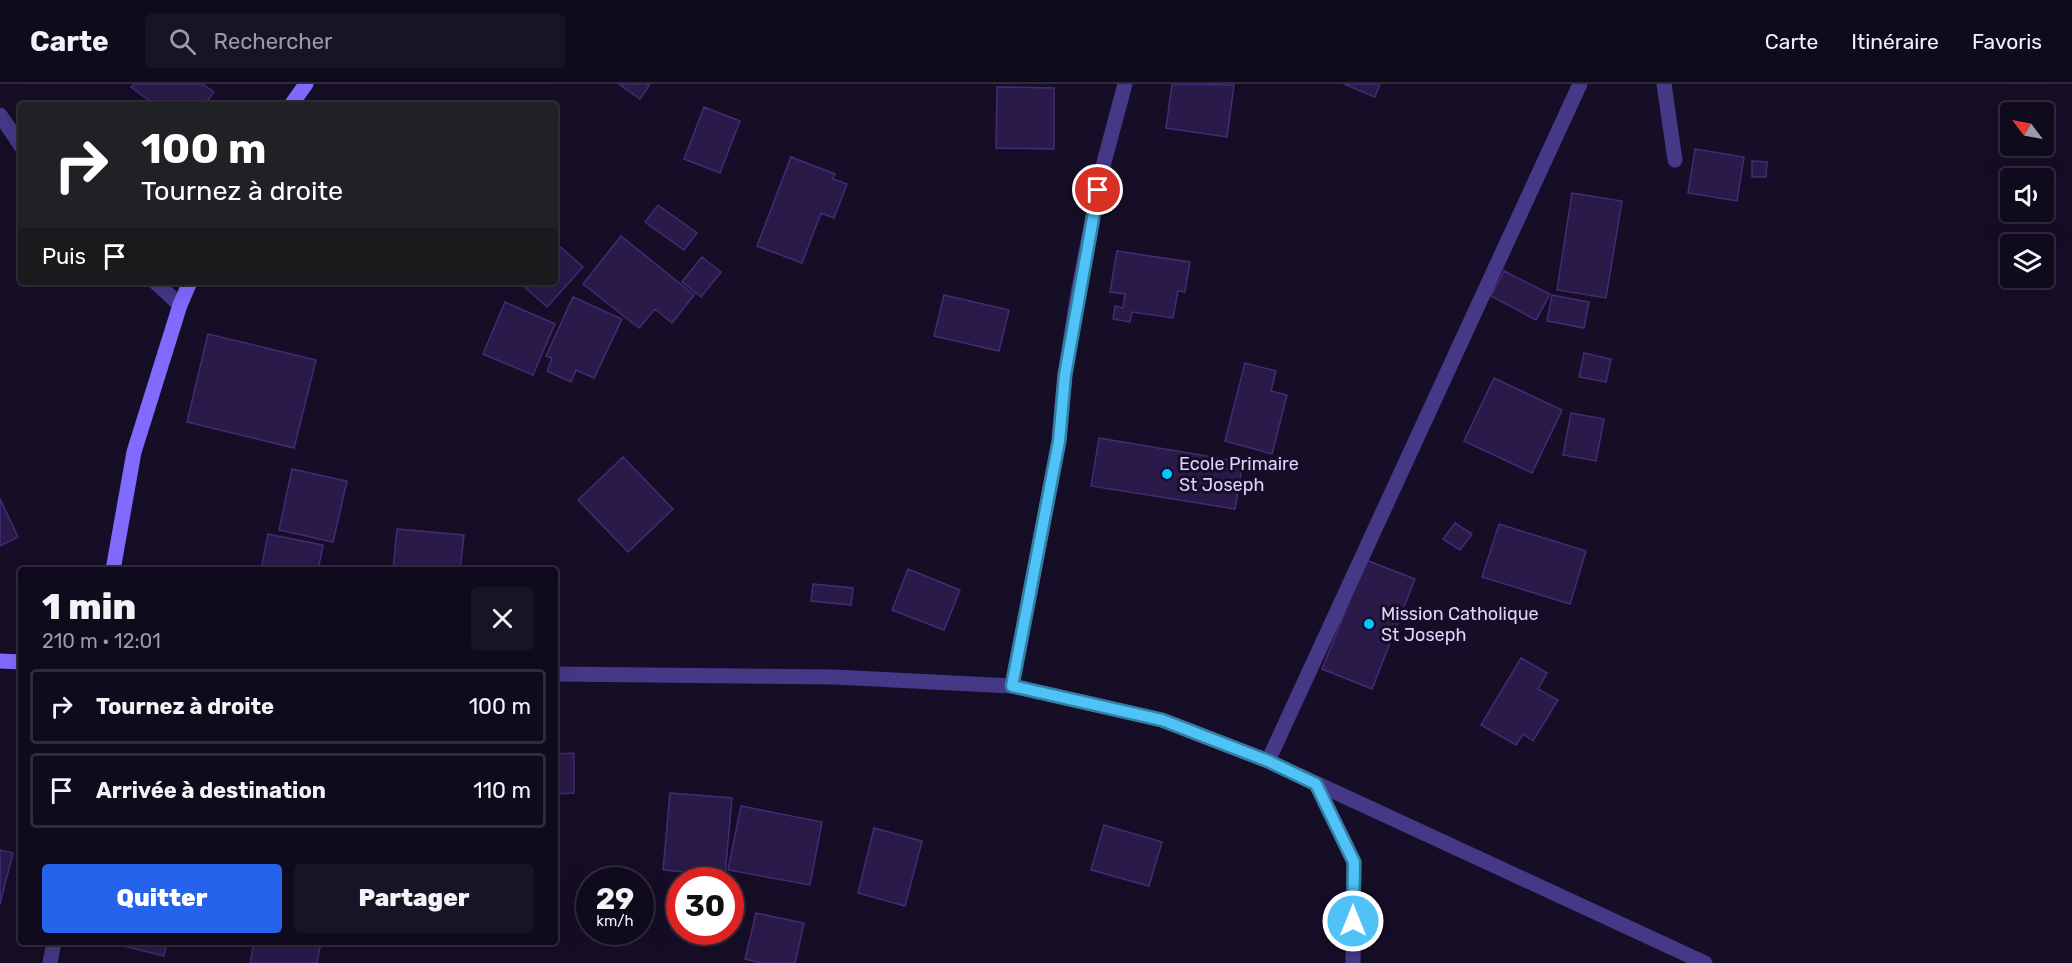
<!DOCTYPE html>
<html lang="fr">
<head>
<meta charset="utf-8">
<style>
	body { margin:0; font-family:Rubik,sans-serif; background:#191326; color:#f1f3f6; height:100vh; display:flex; flex-direction:column; font-size:22px; white-space:nowrap }
	* { box-sizing:border-box; margin:0 }
	p { font-size:20px; color:#9c9aa4 }
	.icon { flex:none; width:33px; height:33px; fill:none; stroke:currentColor; stroke-width:2; stroke-linecap:round; stroke-linejoin:round }
	.map { position:relative; flex:1; overflow:hidden }
	.side { position:absolute; left:18px; top:483px; width:540px; height:378px; display:flex; flex-direction:column; background:#100a1d; border-radius:6px; box-shadow:0 6px 24px #0002,0 0 0 2px #302b3b }
	.side>* { flex:none }
	.hud { position:absolute; left:18px; top:18px; width:540px; height:183px; border-radius:6px; box-shadow:0 6px 24px #0002,0 0 0 2px #302b3b; background:#202124; color:#fff; overflow:hidden }
	.needle { width:39px; rotate:302deg }
	.controls { position:absolute; left:2000px; top:18px; display:grid; gap:12px }
	.controls a { display:grid; place-items:center; width:54px; height:54px; border-radius:6px; background:#100a1d; box-shadow:0 6px 24px #0002,0 0 0 2px #302b3b; font-size:30px }
	.speed { position:absolute; left:576px; top:783px; display:flex; gap:12px; font-size:30px; font-weight:700; text-align:center }
	.speed>* { display:grid; place-content:center; width:78px; height:78px; border-radius:50%; background:#100a1d; box-shadow:0 6px 24px #0002,0 0 0 2px #302b3b; line-height:1 }
	.speed small { font-size:15px; font-weight:400 }
	.speed .limit { border:9px solid #d22; background:#fff; color:#111 }
	.pin { position:absolute; display:grid; place-items:center; width:51px; height:51px; color:#fff; margin:-26px; border:3px solid #fff; border-radius:50%; box-shadow:0 2px 6px #0007 }
	.me { position:absolute; width:66px; margin:-33px; rotate:0deg; stroke-linejoin:round; filter:drop-shadow(0 0 4px #0008) }
	.turn { display:flex; align-items:center; gap:21px; height:126px; padding:0 24px; font-size:27px }
	.turn .icon { width:78px; height:78px; stroke-width:2.5 }
	.turn b { display:block; font-size:42px; line-height:51px }
	.then { display:flex; align-items:center; height:57px; padding:0 24px; background:#0003; gap:12px; font-size:22px }
	.round { display:grid; place-items:center; flex:none; width:63px; height:63px; border-radius:6px; background:#191326 }
	.overview { display:flex; align-items:center; justify-content:space-between; height:102px; padding:0 24px }
	h1 { font-size:36px; font-weight:800; line-height:45px }
	.action { display:flex; gap:12px; margin-top:auto; padding:12px 24px }
	.action a { flex:1; height:69px; border-radius:6px; background:#2563eb; color:#fff; font-size:24px; font-weight:800; line-height:69px; text-align:center }
	.action a+a { background:#191326; color:#f1f3f6 }
	ul { padding:0; list-style:none }
	li { display:flex; align-items:center; gap:18px; height:75px; margin:0 12px 9px; padding:0 12px; border:3px solid #302b3b; border-radius:6px }
	li div { flex:1 }
	li b { display:block; font-size:22px }
	li em { font-style:normal }
	header { display:flex; align-items:center; gap:36px; box-sizing:border-box; height:84px; padding:0 30px; background:#100a1d; border-bottom:2px solid #302b3b }
	header strong { font-size:28px }
	nav { display:flex; gap:33px; margin-inline-start:auto; font-size:21px }
	.search { width:420px; height:54px; background:#191326; display:flex; align-items:center; gap:15px; box-sizing:border-box; padding:0 21px; border-radius:6px; color:#9c9aa4; font-size:22px }
	.map>svg:first-child { display:block }
	.building { fill:#291a49; stroke:#432b75; stroke-width:1.5 }
	.lines { fill:none; stroke-linecap:round; stroke-linejoin:round }
	.minor { stroke:#453887; stroke-width:15 }
	.secondary { stroke:#816bff; stroke-width:15 }
	.route-casing { stroke:#337fa1; stroke-width:15 }
	.route { stroke:#4fc3f7; stroke-width:10 }
	.poi-dot { fill:#00c6ff; stroke:#160e27; stroke-width:2 }
	.labels { text-anchor:middle; dominant-baseline:central; stroke-width:6; stroke-linejoin:round; paint-order:stroke }
	.poi-label { font-size:18px; fill:#ded4ff; stroke:#160e27; text-anchor:start }
</style>
</head>
<body>
<header>
<strong>Carte</strong>
<div class="search"><svg class="icon" aria-label="search" viewBox="0 0 24 24"><circle cx="10" cy="10" r="6"/><path d="M15 15l6 6"/></svg>Rechercher</div>
<nav><a>Carte</a><a>Itinéraire</a><a>Favoris</a></nav>
</header>
<div class="map">
<svg width="2072" height="879" viewBox="0 0 2072 879">
	<rect width="100%" height="100%" fill="#160e27"/>
	<!-- building -->
	<path class="building" d="M 134,0 L 202,0 L 214,8 L 204,21 L 155,21 L 131,3 Z
		M 619,0 L 650,0 L 640,15 Z
		M 1172,0 L 1234,1 L 1227,53 L 1166,44 Z
		M 1344,0 L 1380,0 L 1375,13 Z
		M 997,3 L 1054,4 L 1054,65 L 996,64 Z
		M 704,23 L 740,37 L 720,89 L 684,75 Z
		M 1695,65 L 1744,73 L 1737,117 L 1688,109 Z
		M 791,73 L 835,90 L 833,95 L 847,100 L 834,134 L 821,129 L 802,179 L 757,162 Z
		M 1752,77 L 1767,78 L 1766,93 L 1752,93 Z
		M 1572,109 L 1622,117 L 1606,214 L 1557,206 Z
		M 658,121 L 697,149 L 684,166 L 645,138 Z
		M 621,152 L 694,211 L 672,239 L 655,225 L 639,244 L 583,200 Z
		M 555,158 L 583,183 L 547,223 L 519,198 L 555,198 Z
		M 1117,167 L 1190,178 L 1185,208 L 1178,207 L 1173,234 L 1132,228 L 1130,238 L 1113,235 L 1115,222 L 1123,224 L 1125,210 L 1110,208 Z
		M 702,173 L 721,188 L 701,213 L 682,198 Z
		M 1504,187 L 1550,210 L 1536,236 L 1491,212 Z
		M 944,211 L 1009,226 L 999,267 L 934,252 Z
		M 1552,211 L 1589,218 L 1584,244 L 1547,237 Z
		M 573,213 L 622,235 L 594,294 L 576,286 L 571,298 L 547,287 L 552,274 L 546,272 Z
		M 505,218 L 555,240 L 533,291 L 483,270 Z
		M 208,250 L 316,276 L 294,364 L 187,338 Z
		M 1584,269 L 1611,275 L 1606,298 L 1579,293 Z
		M 1245,279 L 1276,287 L 1271,307 L 1287,311 L 1272,370 L 1225,357 Z
		M 1494,294 L 1562,326 L 1532,389 L 1464,357 Z
		M 1571,329 L 1604,335 L 1596,377 L 1563,371 Z
		M 1099,354 L 1243,378 L 1235,425 L 1091,402 Z
		M 623,373 L 673,425 L 628,468 L 578,416 Z
		M 292,385 L 347,397 L 333,458 L 279,446 Z
		M 0,415 L 18,453 L 0,462 Z
		M 1455,439 L 1472,450 L 1460,466 L 1443,455 Z
		M 1499,440 L 1586,467 L 1570,520 L 1482,493 Z
		M 397,445 L 464,451 L 460,486 L 393,486 Z
		M 268,450 L 323,461 L 318,486 L 261,486 Z
		M 1366,476 L 1415,495 L 1372,605 L 1322,585 Z
		M 908,485 L 960,506 L 944,546 L 892,526 Z
		M 813,500 L 853,504 L 851,521 L 811,517 Z
		M 1521,574 L 1547,589 L 1538,605 L 1558,616 L 1533,657 L 1523,650 L 1516,661 L 1481,641 Z
		M 574,669 L 574,709 L 555,710 L 555,670 Z
		M 670,709 L 732,714 L 725,791 L 663,786 Z
		M 741,722 L 822,738 L 810,801 L 728,786 Z
		M 1104,741 L 1162,758 L 1149,802 L 1091,786 Z
		M 874,744 L 922,757 L 905,822 L 858,809 Z
		M 0,766 L 13,769 L 0,820 Z
		M 756,829 L 804,839 L 795,879 L 761,879 L 745,875 Z
		M 117,858 L 167,858 L 164,872 L 116,860 Z
		M 254,858 L 321,858 L 317,879 L 250,879 Z"/>
	<g class="lines">
		<!-- minor -->
		<path class="minor" d="M 1664,0 L 1675,76
			M 0,31 L 21,62
			M 155,198 L 180,221
			M 555,590 L 835,593 L 1012,602 L 1162,636 L 1268,677 L 1705,879
			M 1012,602 L 1059,357 L 1065,290 L 1078,209 L 1102,86 L 1125,0
			M 1268,677 L 1580,0
			M 1316,700 L 1354,778 L 1353,879
			M 50,879 L 54,858"/>
		<!-- secondary -->
		<path class="secondary" d="M 291,21 L 306,0
			M 113,486 L 134,368 L 180,221 L 190,198
			M 0,577 L 21,578"/>
	</g>
	<g class="lines">
		<defs>
			<path id="route" d="M 1098,106 L 1065,291 L 1059,357 L 1012,602 L 1162,636 L 1268,677 L 1316,700 L 1354,778 L 1353,837"/>
		</defs>
		<!-- route casing -->
		<use href="#route" class="route-casing"/>
		<!-- route -->
		<use href="#route" class="route"/>
	</g>
	<!-- markers -->
	<g class="poi-dot">
		<circle cx="1167" cy="390" r="6"/>
		<circle cx="1369" cy="540" r="6"/>
	</g>
	<g class="labels">
		<!-- poi labels -->
		<g class="poi-label">
			<text x="1179" y="380">Ecole Primaire<tspan x="1179" dy="21">St Joseph</tspan></text>
			<text x="1381" y="530">Mission Catholique<tspan x="1381" dy="21">St Joseph</tspan></text>
		</g>
	</g>
</svg>
<div class="controls">
<a><svg class="needle" viewBox="-14 -14 28 28"><path d="M0-13l5 13h-10z" fill="#e53935"/><path d="M0 13l5-13h-10z" fill="#9c9aa4"/></svg></a>
<a><svg class="icon" aria-label="sound" viewBox="0 0 24 24"><path d="M4 9h4l5-4v14l-5-4H4zM17 9q2 3 0 6"/></svg></a>
<a><svg class="icon" aria-label="layers" viewBox="0 0 24 24"><path d="M12 4l9 5-9 5-9-5zM3 14l9 5 9-5"/></svg></a>
</div>
<div class="speed"><div>29<small>km/h</small></div><div class="limit">30</div></div>
<div class="pin" style="left:1098px;top:106px;background:#d93025"><svg class="icon" aria-label="arrive" viewBox="0 0 24 24"><path d="M6 21V4h12l-3 4 3 4H6"/></svg></div>
<svg class="me" style="left:1353px;top:837px" viewBox="-20 -20 40 40"><circle r="17" fill="#4fc3f7" stroke="#fff" stroke-width="3"/><path d="M0-11L8 9 0 5-8 9z" fill="#fff"/></svg>
<div class="hud">
<div class="turn"><svg class="icon" aria-label="right" viewBox="0 0 24 24"><path d="M7 20v-9h11M14 6l5 5-5 5"/></svg><div><b>100 m</b>Tournez à droite</div></div>
<div class="then">Puis<svg class="icon" aria-label="arrive" viewBox="0 0 24 24"><path d="M6 21V4h12l-3 4 3 4H6"/></svg></div>
</div>
<section class="side">
<div class="overview"><div><h1>1 min</h1><p>210 m · 12:01</p></div><a class="round"><svg class="icon" aria-label="close" viewBox="0 0 24 24"><path d="M6 6l12 12M18 6L6 18"/></svg></a></div>
<ul>
<li><svg class="icon" aria-label="right" viewBox="0 0 24 24"><path d="M7 20v-9h11M14 6l5 5-5 5"/></svg><div><b>Tournez à droite</b></div><em>100 m</em></li>
<li><svg class="icon" aria-label="arrive" viewBox="0 0 24 24"><path d="M6 21V4h12l-3 4 3 4H6"/></svg><div><b>Arrivée à destination</b></div><em>110 m</em></li>
</ul>
<div class="action"><a>Quitter</a><a>Partager</a></div>
</section>
</div>
</body>
</html>
